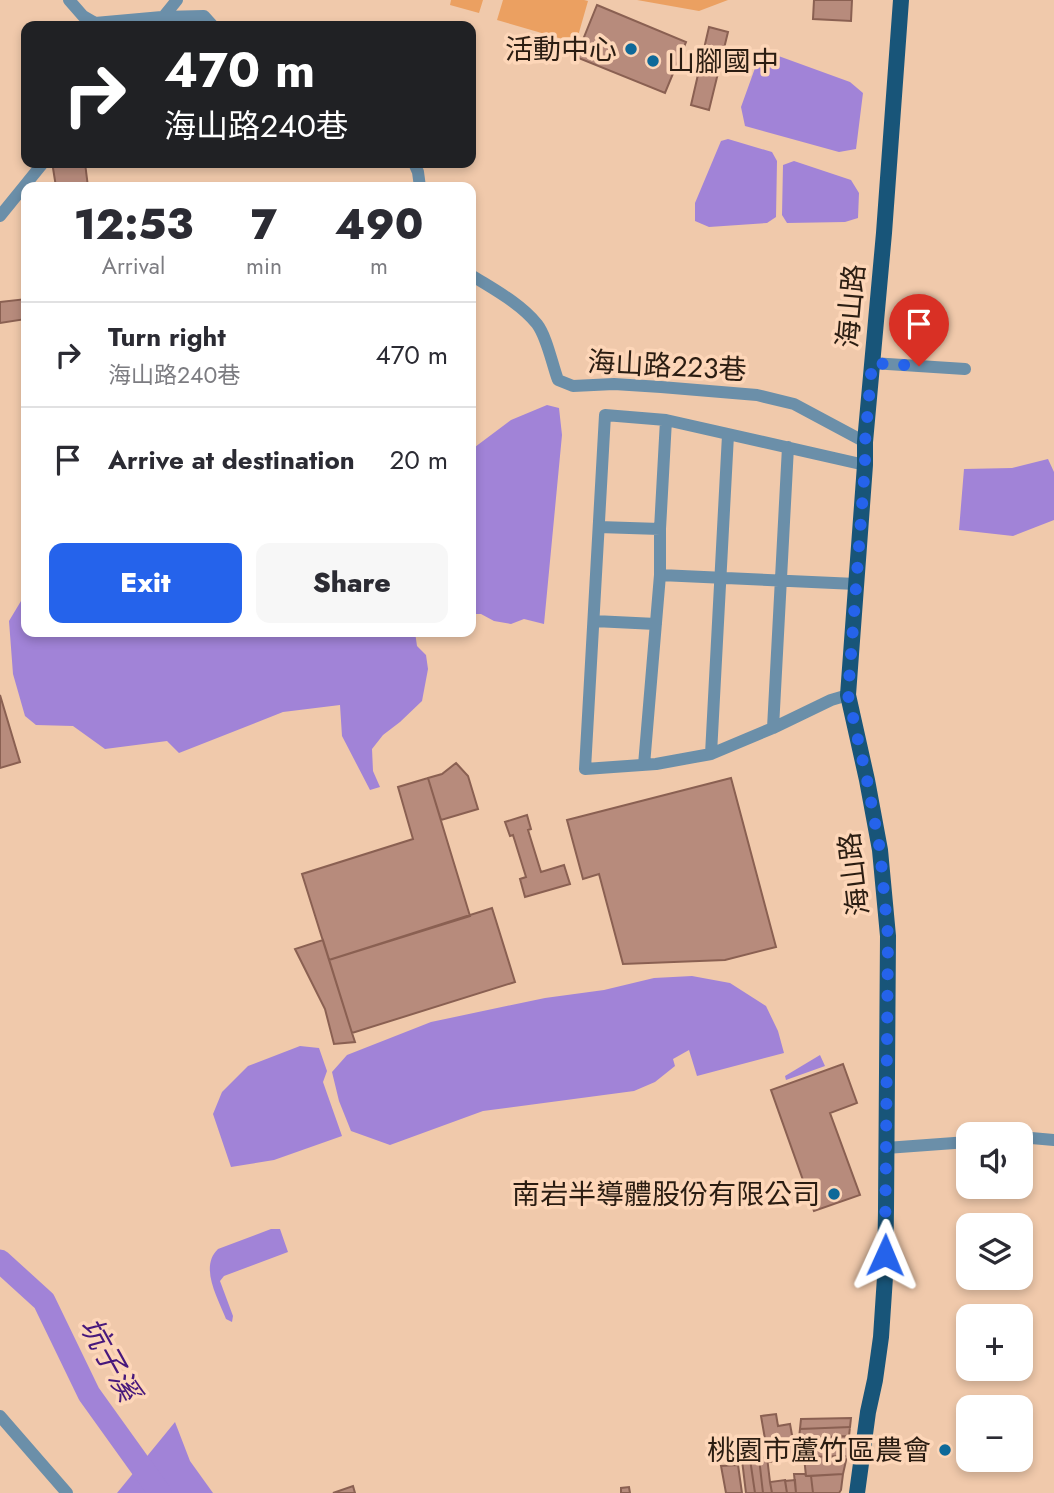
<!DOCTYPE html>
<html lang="en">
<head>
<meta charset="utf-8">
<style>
	body { margin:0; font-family:Jost,"Noto Sans TC",sans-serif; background:#f7f7f7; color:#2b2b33; height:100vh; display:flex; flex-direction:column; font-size:26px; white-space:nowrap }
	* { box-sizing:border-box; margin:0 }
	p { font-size:23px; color:#7c7c81 }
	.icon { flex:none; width:38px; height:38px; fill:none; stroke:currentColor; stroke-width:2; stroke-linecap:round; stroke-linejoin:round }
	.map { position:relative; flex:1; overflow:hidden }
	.side { position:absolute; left:21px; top:182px; width:455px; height:455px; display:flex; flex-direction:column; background:#fff; border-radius:14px; box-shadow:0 4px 10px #0003 }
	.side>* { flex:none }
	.hud { position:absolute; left:21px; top:21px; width:455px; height:147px; border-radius:14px; box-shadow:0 4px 10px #0003; background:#202124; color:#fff; overflow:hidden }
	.controls { position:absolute; left:956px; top:1122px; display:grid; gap:14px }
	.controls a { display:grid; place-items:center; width:77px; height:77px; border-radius:14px; background:#fff; box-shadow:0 4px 10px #0003; font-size:35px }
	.pin { position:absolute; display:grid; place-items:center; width:60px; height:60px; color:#fff; margin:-72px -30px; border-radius:50% 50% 50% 0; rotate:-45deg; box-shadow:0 0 7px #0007 }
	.pin .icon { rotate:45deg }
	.me { position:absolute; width:77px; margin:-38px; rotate:1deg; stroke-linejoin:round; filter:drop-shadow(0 0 5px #0008) }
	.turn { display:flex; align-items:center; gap:24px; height:147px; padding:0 28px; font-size:32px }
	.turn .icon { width:91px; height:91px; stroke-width:2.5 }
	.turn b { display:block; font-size:49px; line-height:60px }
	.eta { display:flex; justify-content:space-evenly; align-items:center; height:119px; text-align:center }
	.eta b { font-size:42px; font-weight:800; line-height:49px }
	.primary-button { display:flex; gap:14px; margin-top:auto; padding:14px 28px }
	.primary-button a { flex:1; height:80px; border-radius:14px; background:#2563eb; color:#fff; font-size:28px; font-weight:800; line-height:80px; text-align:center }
	.primary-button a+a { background:#f7f7f7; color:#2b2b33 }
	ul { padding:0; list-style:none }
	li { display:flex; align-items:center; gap:21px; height:105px; padding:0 28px; border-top:2px solid #e1e1e2 }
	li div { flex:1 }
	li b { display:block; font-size:26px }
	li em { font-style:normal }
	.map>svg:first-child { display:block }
	.green { fill:#eba061 }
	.water { fill:#a183d7 }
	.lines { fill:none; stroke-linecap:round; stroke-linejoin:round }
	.river { stroke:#a183d7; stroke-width:23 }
	.building { fill:#b78b7c; stroke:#8a6052; stroke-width:2 }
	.minor { stroke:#6b8fa9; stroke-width:12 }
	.major { stroke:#185579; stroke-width:16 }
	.route { stroke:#2563eb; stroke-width:12; stroke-dasharray:0 21.6 }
	.poi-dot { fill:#0e6999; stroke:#fdd6b8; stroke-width:2.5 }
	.labels { text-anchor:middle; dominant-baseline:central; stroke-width:7; stroke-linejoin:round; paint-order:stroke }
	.poi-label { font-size:28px; fill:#2b1d12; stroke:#fdd6b8; text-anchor:end }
	.street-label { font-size:28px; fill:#2b1d12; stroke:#fdd6b8 }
	.water-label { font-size:30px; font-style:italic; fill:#47187c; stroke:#fdd6b8 }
</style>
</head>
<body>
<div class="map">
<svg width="1054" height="1493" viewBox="0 0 1054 1493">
	<rect width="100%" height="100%" fill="#f0c9ab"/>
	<!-- green -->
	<path class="green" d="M 451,0 L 483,0 L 479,13 L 450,5 Z
		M 503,0 L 584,0 L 588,1 L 576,43 L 497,20 Z
		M 637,0 L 728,0 L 699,11 Z"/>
	<!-- water -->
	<path class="water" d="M 773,54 L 850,82 L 863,93 L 856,149 L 839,152 L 745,126 L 741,107 L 759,57 Z
		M 728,139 L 772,152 L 777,161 L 776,217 L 767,223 L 709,227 L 695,221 L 695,203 L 721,141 Z
		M 794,161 L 851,180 L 859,193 L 858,218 L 845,222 L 787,223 L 782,215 L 783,165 Z
		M 547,405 L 559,408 L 562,435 L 544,624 L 524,619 L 511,624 L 494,621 L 481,614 L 471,614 L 471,450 L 511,420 Z
		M 1048,459 L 1054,472 L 1054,520 L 1013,536 L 959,530 L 964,469 L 1012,468 Z
		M 26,598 L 26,632 L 415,632 L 417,646 L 426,655 L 428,669 L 422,701 L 400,722 L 383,735 L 372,749 L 373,771 L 380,787 L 370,790 L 342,736 L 340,705 L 283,712 L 179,753 L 167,741 L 105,749 L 73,726 L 36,725 L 25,716 L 13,674 L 9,621 L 21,601 Z
		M 692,976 L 730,983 L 766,1006 L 778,1031 L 784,1053 L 697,1076 L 689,1050 L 673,1059 L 675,1066 L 655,1082 L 634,1091 L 483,1111 L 390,1145 L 351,1131 L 339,1101 L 332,1072 L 347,1055 L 431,1022 L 545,998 L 604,990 L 654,978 Z
		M 300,1046 L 319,1048 L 327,1071 L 323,1082 L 342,1136 L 274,1160 L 231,1167 L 213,1114 L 222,1092 L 248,1066 Z
		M 820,1055 L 825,1066 L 786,1080 L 785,1076 Z
		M 271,1229 L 280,1229 L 288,1252 L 224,1276 L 220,1281 L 233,1316 L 232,1322 L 226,1319 C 218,1298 199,1267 218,1249 Z
		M 175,1422 L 190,1461 L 213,1493 L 117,1493 Z"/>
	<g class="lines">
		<!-- river -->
		<path class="river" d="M 0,1261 L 44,1301 L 89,1394 L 160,1493"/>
	</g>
	<!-- building -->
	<path class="building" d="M 814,0 L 852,0 L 851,21 L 813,19 Z
		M 597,5 L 686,42 L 665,93 L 576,57 Z
		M 709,27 L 728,32 L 709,110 L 691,105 Z
		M 57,163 L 85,163 L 88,187 L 56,187 L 53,168 Z
		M 26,299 L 26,319 L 0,323 L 0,302 Z
		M 0,695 L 20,762 L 0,768 Z
		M 456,763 L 468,776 L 478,809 L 441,820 L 428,778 L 442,774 Z
		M 428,778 L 470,916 L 329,960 L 302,874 L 413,839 L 398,787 Z
		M 731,778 L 776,947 L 725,960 L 623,964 L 599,874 L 583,879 L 567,820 Z
		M 527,815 L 531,829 L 528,830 L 541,872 L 564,865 L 570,884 L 525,897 L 520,879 L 526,877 L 513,835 L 510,836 L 505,822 Z
		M 492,908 L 515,982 L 352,1033 L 329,960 Z
		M 323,940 L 352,1033 L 355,1042 L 334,1044 L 325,1009 L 295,949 Z
		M 843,1064 L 857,1103 L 830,1113 L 860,1195 L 814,1211 L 771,1090 Z
		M 776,1414 L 778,1426 L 790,1424 L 796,1457 L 769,1462 L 761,1416 Z
		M 851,1418 L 850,1427 L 800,1429 L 801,1419 Z
		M 850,1427 L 849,1436 L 799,1438 L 800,1429 Z
		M 849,1436 L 848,1446 L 801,1448 L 799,1438 Z
		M 848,1446 L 847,1456 L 804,1457 L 801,1448 Z
		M 847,1456 L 843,1474 L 806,1476 L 804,1457 Z
		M 767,1457 L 770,1482 L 772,1493 L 763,1493 L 759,1458 Z
		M 759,1458 L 763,1493 L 755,1493 L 750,1459 Z
		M 750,1459 L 755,1493 L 746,1493 L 742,1460 Z
		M 738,1465 L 742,1493 L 726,1493 L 721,1466 Z
		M 794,1474 L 805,1474 L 806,1476 L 811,1476 L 813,1493 L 796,1493 Z
		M 843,1474 L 841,1490 L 839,1493 L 813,1493 L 811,1476 Z
		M 785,1480 L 787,1493 L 772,1493 L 770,1482 Z
		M 795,1480 L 796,1493 L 787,1493 L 785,1481 Z
		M 353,1486 L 355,1493 L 333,1493 Z
		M 629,1487 L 630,1493 L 621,1493 L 621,1488 Z"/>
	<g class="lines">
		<!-- minor -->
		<path class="minor" d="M 69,0 L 83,16 L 95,23 L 162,17 L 204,16 L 213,26
			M 160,21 L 177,0
			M 414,163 L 418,172 L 420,187
			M 0,216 L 43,163
			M 471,275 C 493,289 520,303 537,324 C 547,337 552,364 558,380 L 573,386 L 614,384 L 661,387 L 757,395 L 794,404 L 865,442
			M 872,363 L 965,369
			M 599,527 L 660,529
			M 660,575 L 856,584
			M 594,621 L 656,624
			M 848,695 L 831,700 L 773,728 L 711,754 L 656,764 L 585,769 L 605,415 L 666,420 L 865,465
			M 773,728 L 788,447
			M 711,754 L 728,435
			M 644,765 L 660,575 L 660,529 L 666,420
			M 1020,1137 L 1054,1140
			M 886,1148 L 968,1142
			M 0,1416 L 67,1493"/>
		<!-- major -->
		<path class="major" d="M 857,1493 L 868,1412 L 875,1380 L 881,1337 L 885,1277 L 886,1210 L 888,936 L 880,850 L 867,780 L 848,695 L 865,465 L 865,442 L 884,233 L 901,0"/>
	</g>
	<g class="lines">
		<!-- route -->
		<path class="route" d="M 885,1255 L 888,936 L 880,850 L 867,780 L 848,695 L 865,465 L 865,442 L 872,363 L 919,366"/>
	</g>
	<!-- markers -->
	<g class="poi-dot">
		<circle cx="631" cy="49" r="7"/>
		<circle cx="653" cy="61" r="7"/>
		<circle cx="834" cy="1194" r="7"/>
		<circle cx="945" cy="1450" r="7"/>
	</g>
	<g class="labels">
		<!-- poi labels -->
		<g class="poi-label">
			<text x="617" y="49">活動中心</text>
			<text x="667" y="61" text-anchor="start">山腳國中</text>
			<text x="820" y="1194">南岩半導體股份有限公司</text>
			<text x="931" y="1450">桃園市蘆竹區農會</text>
		</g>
		<!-- street labels -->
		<g class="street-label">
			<text transform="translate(851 306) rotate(-85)">海山路</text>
			<text transform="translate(667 366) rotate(3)">海山路223巷</text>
			<text transform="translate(854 874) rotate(-97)">海山路</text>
		</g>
		<!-- water labels -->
		<g class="water-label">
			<text transform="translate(110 1359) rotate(61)">坑子溪</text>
		</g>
	</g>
</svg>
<div class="controls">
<a><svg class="icon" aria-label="sound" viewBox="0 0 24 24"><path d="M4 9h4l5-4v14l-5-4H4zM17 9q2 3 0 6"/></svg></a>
<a><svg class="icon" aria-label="layers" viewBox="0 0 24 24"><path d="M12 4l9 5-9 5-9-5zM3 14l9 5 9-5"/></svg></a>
<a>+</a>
<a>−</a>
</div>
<div class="pin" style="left:919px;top:366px;background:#d93025"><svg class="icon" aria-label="arrive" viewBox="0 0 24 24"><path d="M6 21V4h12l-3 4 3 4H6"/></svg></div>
<svg class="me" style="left:885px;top:1255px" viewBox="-20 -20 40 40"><path d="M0-17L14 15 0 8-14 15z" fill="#2563eb" stroke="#fff" stroke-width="4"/></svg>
<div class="hud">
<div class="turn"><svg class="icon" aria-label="right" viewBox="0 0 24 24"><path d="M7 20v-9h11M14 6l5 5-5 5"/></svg><div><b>470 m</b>海山路240巷</div></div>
</div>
<section class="side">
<div class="eta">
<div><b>12:53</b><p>Arrival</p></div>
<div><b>7</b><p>min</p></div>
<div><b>490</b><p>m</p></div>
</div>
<ul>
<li><svg class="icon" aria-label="right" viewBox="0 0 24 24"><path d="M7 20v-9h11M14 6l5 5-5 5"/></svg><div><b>Turn right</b><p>海山路240巷</p></div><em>470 m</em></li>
<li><svg class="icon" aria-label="arrive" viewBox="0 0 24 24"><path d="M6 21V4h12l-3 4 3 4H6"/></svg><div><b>Arrive at destination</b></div><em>20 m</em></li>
</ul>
<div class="primary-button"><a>Exit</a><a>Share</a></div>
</section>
</div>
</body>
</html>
